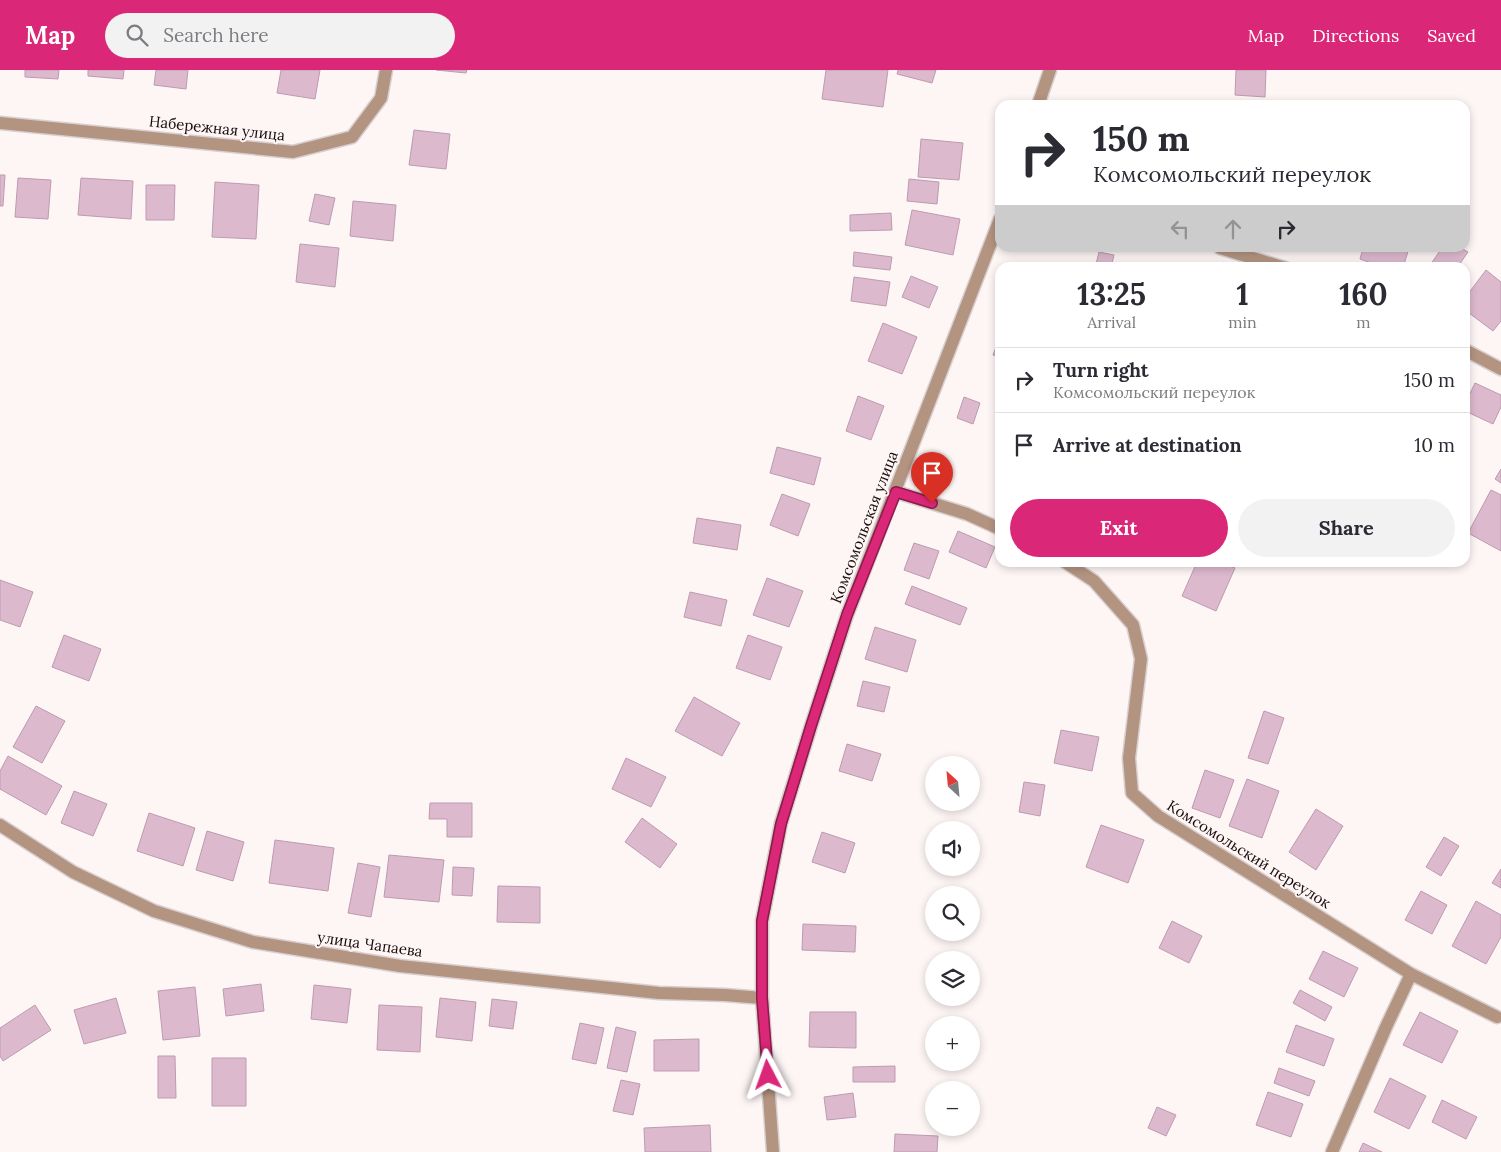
<!DOCTYPE html>
<html lang="en">
<head>
<meta charset="utf-8">
<style>
	body { margin:0; font-family:Lora,serif; background:#f2f2f3; color:#2b2b33; height:100vh; display:flex; flex-direction:column; font-size:19px; white-space:nowrap }
	* { box-sizing:border-box; margin:0 }
	p { font-size:16px; color:#7c7c81 }
	.icon { flex:none; width:28px; height:28px; fill:none; stroke:currentColor; stroke-width:2; stroke-linecap:round; stroke-linejoin:round }
	.map { position:relative; flex:1; overflow:hidden }
	.details { position:absolute; left:995px; top:192px; width:475px; height:305px; display:flex; flex-direction:column; background:#fff; border-radius:15px; box-shadow:0 2px 8px #0003 }
	.details>* { flex:none }
	.hud { position:absolute; left:995px; top:30px; width:475px; height:152px; border-radius:15px; box-shadow:0 2px 8px #0003; background:#fff; color:#2b2b33; overflow:hidden }
	.needle { width:32px; rotate:334deg }
	.buttons { position:absolute; left:925px; top:686px; display:grid; gap:10px }
	.buttons a { display:grid; place-items:center; width:55px; height:55px; border-radius:50%; background:#fff; box-shadow:0 2px 8px #0003; font-size:25px }
	.pin { position:absolute; display:grid; place-items:center; width:42px; height:42px; color:#fff; margin:-51px -21px; border-radius:50% 50% 50% 0; rotate:-45deg; box-shadow:0 0 5px #0007 }
	.pin .icon { rotate:45deg }
	.me { position:absolute; width:55px; margin:-28px; rotate:356deg; stroke-linejoin:round; filter:drop-shadow(0 0 4px #0008) }
	.turn { display:flex; align-items:center; gap:18px; height:105px; padding:0 15px; font-size:22px }
	.turn .icon { width:65px; height:65px; stroke-width:2.5 }
	.turn b { display:block; font-size:35px; line-height:42px }
	.lanes { display:flex; align-items:center; height:48px; padding:0 15px; background:#0003; justify-content:center; gap:25px; direction:ltr }
	.lanes .off { opacity:.35 }
	.eta { display:flex; justify-content:space-evenly; align-items:center; height:85px; text-align:center }
	.eta b { font-size:30px; font-weight:700; line-height:35px }
	.action { display:flex; gap:10px; margin-top:auto; padding:10px 15px }
	.action a { flex:1; height:58px; border-radius:30px; background:#db2777; color:#fff; font-size:20px; font-weight:700; line-height:58px; text-align:center }
	.action a+a { background:#f2f2f3; color:#2b2b33 }
	ul { padding:0; list-style:none }
	li { display:flex; align-items:center; gap:15px; height:65px; padding:0 15px; border-top:1px solid #e1e1e2 }
	li div { flex:1 }
	li b { display:block; font-size:19px }
	li em { font-style:normal }
	header { display:flex; align-items:center; gap:30px; box-sizing:border-box; height:70px; padding:0 25px; background:#db2777; color:#fff }
	header strong { font-size:24px }
	nav { display:flex; gap:28px; margin-inline-start:auto; font-size:18px }
	.search { width:350px; height:45px; background:#f2f2f3; display:flex; align-items:center; gap:12px; box-sizing:border-box; padding:0 18px; border-radius:28px; color:#7c7c81; font-size:19px }
	.map>svg:first-child { display:block }
	.building { fill:#ddb9ce; stroke:#bd9baf }
	.lines { fill:none; stroke-linecap:round; stroke-linejoin:round }
	.minor-casing { stroke:#d9cfd0; stroke-width:15 }
	.tertiary-casing { stroke:#d9cfd0; stroke-width:15 }
	.minor { stroke:#b39481; stroke-width:12 }
	.tertiary { stroke:#b39481; stroke-width:12 }
	.route-casing { stroke:#8e194d; stroke-width:12 }
	.route { stroke:#db2777; stroke-width:9 }
	.labels { text-anchor:middle; dominant-baseline:central; stroke-width:4; stroke-linejoin:round; paint-order:stroke }
	.street-label { font-size:15px; fill:#180a0b; stroke:#fef5f5 }
</style>
</head>
<body>
<header>
<strong>Map</strong>
<div class="search"><svg class="icon" aria-label="search" viewBox="0 0 24 24"><circle cx="10" cy="10" r="6"/><path d="M15 15l6 6"/></svg>Search here</div>
<nav><a>Map</a><a>Directions</a><a>Saved</a></nav>
</header>
<div class="map">
<svg width="1501" height="1082" viewBox="0 0 1501 1082">
	<rect width="100%" height="100%" fill="#fef5f5"/>
	<!-- building -->
	<path class="building" d="M 25,0 L 59,0 L 58,9 L 25,7 Z
		M 88,0 L 124,0 L 123,9 L 88,6 Z
		M 156,0 L 188,0 L 186,19 L 154,15 Z
		M 281,0 L 320,0 L 315,29 L 277,23 Z
		M 436,0 L 467,0 L 466,3 Z
		M 826,0 L 888,0 L 883,37 L 822,29 Z
		M 898,0 L 936,0 L 932,13 L 897,4 Z
		M 1236,0 L 1266,0 L 1265,27 L 1235,25 Z
		M 414,60 L 450,64 L 446,99 L 409,95 Z
		M 921,69 L 963,73 L 959,110 L 918,107 Z
		M 0,105 L 5,105 L 3,136 L 0,136 Z
		M 18,108 L 51,110 L 48,149 L 15,147 Z
		M 81,108 L 133,111 L 131,149 L 78,145 Z
		M 909,109 L 939,112 L 937,134 L 907,131 Z
		M 215,112 L 259,115 L 256,169 L 212,167 Z
		M 146,115 L 175,115 L 174,150 L 146,150 Z
		M 315,124 L 335,128 L 329,155 L 309,151 Z
		M 353,131 L 396,135 L 393,171 L 350,166 Z
		M 912,140 L 960,149 L 953,185 L 905,175 Z
		M 891,143 L 892,160 L 850,161 L 850,145 Z
		M 300,174 L 339,178 L 335,217 L 296,212 Z
		M 1363,178 L 1409,178 L 1403,198 L 1385,198 L 1360,189 Z
		M 1442,178 L 1461,178 L 1468,182 L 1457,198 L 1428,198 Z
		M 854,182 L 892,187 L 890,200 L 853,196 Z
		M 1099,182 L 1114,185 L 1111,198 L 1095,198 Z
		M 1486,200 L 1501,212 L 1501,251 L 1493,261 L 1465,240 L 1465,228 Z
		M 911,206 L 938,217 L 929,238 L 902,227 Z
		M 854,207 L 890,212 L 886,236 L 851,231 Z
		M 883,253 L 917,267 L 902,304 L 868,291 Z
		M 1000,266 L 1000,287 L 993,285 Z
		M 1475,313 L 1501,325 L 1501,337 L 1493,354 L 1465,341 L 1465,334 Z
		M 858,326 L 884,336 L 871,370 L 846,361 Z
		M 964,327 L 980,333 L 973,354 L 957,348 Z
		M 777,377 L 821,388 L 814,415 L 770,403 Z
		M 1501,399 L 1501,413 L 1495,409 Z
		M 1491,420 L 1501,425 L 1501,481 L 1468,463 Z
		M 782,424 L 810,434 L 798,466 L 770,455 Z
		M 697,448 L 741,455 L 737,480 L 693,473 Z
		M 958,461 L 995,477 L 986,498 L 949,482 Z
		M 914,473 L 939,481 L 929,509 L 904,500 Z
		M 1197,492 L 1222,492 L 1235,498 L 1216,541 L 1182,526 Z
		M 767,508 L 803,521 L 789,557 L 753,545 Z
		M 0,510 L 33,522 L 20,557 L 0,550 Z
		M 912,516 L 967,538 L 960,555 L 905,534 Z
		M 690,522 L 727,530 L 721,556 L 684,547 Z
		M 875,557 L 916,570 L 907,602 L 865,589 Z
		M 64,565 L 101,579 L 89,611 L 52,597 Z
		M 748,565 L 782,577 L 770,610 L 736,598 Z
		M 863,611 L 890,617 L 884,642 L 857,636 Z
		M 694,627 L 740,653 L 722,686 L 675,661 Z
		M 36,636 L 65,651 L 42,693 L 13,677 Z
		M 1264,641 L 1284,648 L 1268,694 L 1248,688 Z
		M 1061,660 L 1099,667 L 1092,701 L 1054,693 Z
		M 847,674 L 881,684 L 872,711 L 839,701 Z
		M 8,686 L 62,716 L 46,745 L 0,719 L 0,701 Z
		M 626,688 L 666,707 L 651,737 L 612,719 Z
		M 1205,700 L 1234,710 L 1220,748 L 1192,738 Z
		M 1247,709 L 1279,721 L 1262,768 L 1229,756 Z
		M 1024,712 L 1045,715 L 1040,746 L 1019,742 Z
		M 74,721 L 107,734 L 93,766 L 61,753 Z
		M 430,733 L 472,733 L 472,767 L 447,767 L 447,749 L 429,749 Z
		M 1316,739 L 1343,756 L 1316,800 L 1289,782 Z
		M 149,743 L 195,758 L 183,796 L 137,781 Z
		M 642,748 L 677,774 L 660,798 L 625,772 Z
		M 1101,755 L 1144,770 L 1128,813 L 1086,797 Z
		M 207,761 L 244,772 L 233,811 L 196,800 Z
		M 822,762 L 855,773 L 845,803 L 812,792 Z
		M 1444,767 L 1459,776 L 1441,806 L 1426,797 Z
		M 275,770 L 334,778 L 328,821 L 269,813 Z
		M 389,785 L 444,790 L 439,832 L 384,827 Z
		M 358,793 L 380,797 L 371,847 L 348,843 Z
		M 453,797 L 474,798 L 472,826 L 452,825 Z
		M 1501,799 L 1501,818 L 1492,813 Z
		M 498,816 L 540,817 L 540,853 L 497,852 Z
		M 1421,821 L 1447,835 L 1432,864 L 1405,850 Z
		M 1476,831 L 1501,845 L 1501,867 L 1486,894 L 1452,876 Z
		M 1172,851 L 1202,866 L 1189,893 L 1159,878 Z
		M 803,854 L 856,856 L 855,882 L 802,880 Z
		M 1323,881 L 1358,898 L 1344,927 L 1309,909 Z
		M 261,914 L 264,941 L 226,946 L 223,919 Z
		M 314,915 L 351,919 L 347,953 L 311,949 Z
		M 195,917 L 200,966 L 163,970 L 158,921 Z
		M 1300,920 L 1332,937 L 1325,951 L 1293,933 Z
		M 116,928 L 126,963 L 84,974 L 74,940 Z
		M 440,928 L 476,932 L 472,971 L 436,967 Z
		M 492,929 L 517,932 L 513,959 L 489,956 Z
		M 35,935 L 51,960 L 3,991 L 0,986 L 0,958 Z
		M 379,935 L 422,937 L 420,982 L 377,980 Z
		M 810,942 L 856,942 L 856,978 L 809,977 Z
		M 1420,942 L 1458,961 L 1442,993 L 1403,975 Z
		M 580,953 L 604,958 L 596,994 L 572,989 Z
		M 1296,955 L 1334,969 L 1324,996 L 1286,982 Z
		M 616,957 L 636,962 L 627,1002 L 607,998 Z
		M 699,969 L 699,1001 L 654,1001 L 654,970 Z
		M 158,986 L 175,986 L 176,1028 L 158,1028 Z
		M 212,988 L 246,988 L 246,1036 L 212,1036 Z
		M 895,996 L 895,1012 L 853,1012 L 853,997 Z
		M 1279,998 L 1315,1011 L 1309,1026 L 1274,1013 Z
		M 1390,1008 L 1426,1026 L 1409,1059 L 1374,1042 Z
		M 621,1010 L 640,1014 L 633,1045 L 613,1041 Z
		M 1268,1022 L 1303,1034 L 1291,1067 L 1256,1055 Z
		M 853,1023 L 856,1047 L 827,1050 L 824,1027 Z
		M 1442,1030 L 1477,1047 L 1466,1069 L 1432,1052 Z
		M 1157,1037 L 1176,1045 L 1166,1066 L 1148,1058 Z
		M 710,1055 L 711,1082 L 645,1082 L 644,1058 Z
		M 895,1064 L 938,1066 L 937,1082 L 894,1082 Z
		M 1363,1073 L 1382,1082 L 1359,1082 Z"/>
	<g class="lines">
		<defs>
			<path id="minor" d="M 0,53 L 293,82 L 352,67 L 381,28 L 386,0
				M 896,422 L 967,444 L 1000,459
				M 1065,492 L 1094,511 L 1133,555 L 1141,589 L 1129,688 L 1132,723 L 1158,746 L 1411,904 L 1386,957 L 1332,1082
				M 0,755 L 73,802 L 154,841 L 253,872 L 400,896 L 659,923 L 725,925 L 762,928
				M 1411,904 L 1497,947"/>
			<path id="tertiary" d="M 1038,35 L 1050,0
				M 1220,178 L 1285,198
				M 1465,280 L 1501,299
				M 773,1082 L 762,928 L 762,851 L 781,753 L 811,656 L 847,545 L 1000,149"/>
		</defs>
		<!-- minor casing -->
		<use href="#minor" class="minor-casing"/>
		<!-- tertiary casing -->
		<use href="#tertiary" class="tertiary-casing"/>
		<!-- minor -->
		<use href="#minor" class="minor"/>
		<!-- tertiary -->
		<use href="#tertiary" class="tertiary"/>
	</g>
	<g class="lines">
		<defs>
			<path id="route" d="M 768,1005 L 762,928 L 762,851 L 781,754 L 811,656 L 847,545 L 896,422 L 932,433"/>
		</defs>
		<!-- route casing -->
		<use href="#route" class="route-casing"/>
		<!-- route -->
		<use href="#route" class="route"/>
	</g>
	<g class="labels">
		<!-- street labels -->
		<g class="street-label">
			<text transform="translate(217 58) rotate(6)">Набережная улица</text>
			<text transform="translate(864 457) rotate(-69)">Комсомольская улица</text>
			<text transform="translate(1249 784) rotate(32)">Комсомольский переулок</text>
			<text transform="translate(370 874) rotate(8)">улица Чапаева</text>
		</g>
	</g>
</svg>
<div class="buttons">
<a><svg class="needle" viewBox="-14 -14 28 28"><path d="M0-13l5 13h-10z" fill="#e53935"/><path d="M0 13l5-13h-10z" fill="#7c7c81"/></svg></a>
<a><svg class="icon" aria-label="sound" viewBox="0 0 24 24"><path d="M4 9h4l5-4v14l-5-4H4zM17 9q2 3 0 6"/></svg></a>
<a><svg class="icon" aria-label="search" viewBox="0 0 24 24"><circle cx="10" cy="10" r="6"/><path d="M15 15l6 6"/></svg></a>
<a><svg class="icon" aria-label="layers" viewBox="0 0 24 24"><path d="M12 4l9 5-9 5-9-5zM3 14l9 5 9-5"/></svg></a>
<a>+</a>
<a>−</a>
</div>
<div class="pin" style="left:932px;top:433px;background:#d93025"><svg class="icon" aria-label="arrive" viewBox="0 0 24 24"><path d="M6 21V4h12l-3 4 3 4H6"/></svg></div>
<svg class="me" style="left:768px;top:1005px" viewBox="-20 -20 40 40"><path d="M0-17L14 15 0 8-14 15z" fill="#db2777" stroke="#fff" stroke-width="4"/></svg>
<div class="hud">
<div class="turn"><svg class="icon" aria-label="right" viewBox="0 0 24 24"><path d="M7 20v-9h11M14 6l5 5-5 5"/></svg><div><b>150 m</b>Комсомольский переулок</div></div>
<div class="lanes"><svg class="icon off" aria-label="left" viewBox="0 0 24 24"><path d="M17 20v-9H6M10 6l-5 5 5 5"/></svg><svg class="icon off" aria-label="ahead" viewBox="0 0 24 24"><path d="M12 20V5M6 11l6-6 6 6"/></svg><svg class="icon" aria-label="right" viewBox="0 0 24 24"><path d="M7 20v-9h11M14 6l5 5-5 5"/></svg></div>
</div>
<section class="details">
<div class="eta">
<div><b>13:25</b><p>Arrival</p></div>
<div><b>1</b><p>min</p></div>
<div><b>160</b><p>m</p></div>
</div>
<ul>
<li><svg class="icon" aria-label="right" viewBox="0 0 24 24"><path d="M7 20v-9h11M14 6l5 5-5 5"/></svg><div><b>Turn right</b><p>Комсомольский переулок</p></div><em>150 m</em></li>
<li><svg class="icon" aria-label="arrive" viewBox="0 0 24 24"><path d="M6 21V4h12l-3 4 3 4H6"/></svg><div><b>Arrive at destination</b></div><em>10 m</em></li>
</ul>
<div class="action"><a>Exit</a><a>Share</a></div>
</section>
</div>
</body>
</html>
